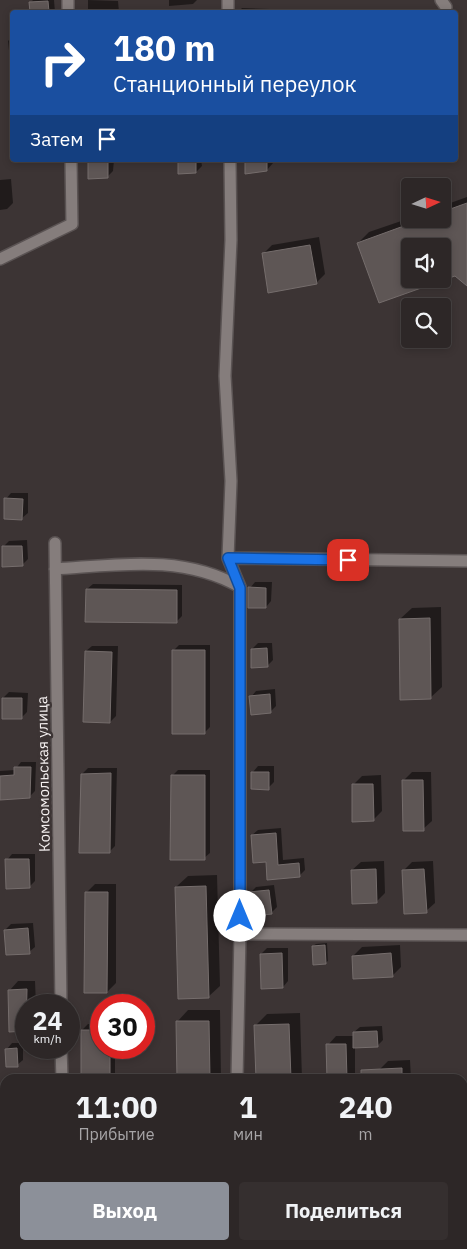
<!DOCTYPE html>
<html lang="ru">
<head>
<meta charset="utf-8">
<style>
	body { margin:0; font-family:"IBM Plex Sans",sans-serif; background:#352f2f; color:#f1f3f6; height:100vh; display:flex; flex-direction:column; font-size:19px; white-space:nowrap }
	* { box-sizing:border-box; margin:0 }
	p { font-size:16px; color:#a7a5a7 }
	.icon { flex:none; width:28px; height:28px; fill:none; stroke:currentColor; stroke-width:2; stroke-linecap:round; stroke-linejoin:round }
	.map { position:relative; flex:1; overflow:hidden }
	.details { position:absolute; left:0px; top:1074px; width:468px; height:176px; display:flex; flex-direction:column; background:#2d2727; border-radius:15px 15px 0 0; box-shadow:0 2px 8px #0003,0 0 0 1px #484444 }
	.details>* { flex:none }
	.banner { position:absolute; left:10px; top:10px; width:448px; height:152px; border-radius:5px; box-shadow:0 2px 8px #0003,0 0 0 1px #484444; background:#1a4fa0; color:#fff; overflow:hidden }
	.needle { width:32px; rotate:86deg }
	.buttons { position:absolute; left:401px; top:178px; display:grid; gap:10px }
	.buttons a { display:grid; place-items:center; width:50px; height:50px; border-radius:5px; background:#2d2727; box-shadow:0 2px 8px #0003,0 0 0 1px #484444; font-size:25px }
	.speed { position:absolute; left:15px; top:994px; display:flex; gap:10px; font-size:25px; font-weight:700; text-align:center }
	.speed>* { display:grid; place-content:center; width:65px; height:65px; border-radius:50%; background:#2d2727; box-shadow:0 2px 8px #0003,0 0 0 1px #484444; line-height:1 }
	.speed small { font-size:12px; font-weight:400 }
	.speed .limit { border:8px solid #d22; background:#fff; color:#111 }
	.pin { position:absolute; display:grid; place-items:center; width:42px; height:42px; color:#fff; margin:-21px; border-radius:10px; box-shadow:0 2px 8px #0006 }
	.me { position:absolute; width:55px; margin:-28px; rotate:0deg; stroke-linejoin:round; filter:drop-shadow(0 0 4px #0008) }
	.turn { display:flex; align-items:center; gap:18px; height:105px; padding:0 20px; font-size:22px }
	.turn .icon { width:65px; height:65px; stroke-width:2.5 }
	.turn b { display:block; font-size:35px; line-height:42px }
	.then { display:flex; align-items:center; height:48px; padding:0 20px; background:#0003; gap:10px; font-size:19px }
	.eta { display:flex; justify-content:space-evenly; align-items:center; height:85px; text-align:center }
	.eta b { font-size:30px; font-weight:800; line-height:35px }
	.button { display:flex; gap:10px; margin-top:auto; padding:10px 20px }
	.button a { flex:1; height:58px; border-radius:5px; background:#8c9099; color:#fff; font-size:20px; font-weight:800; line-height:58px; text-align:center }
	.button a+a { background:#352f2f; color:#f1f3f6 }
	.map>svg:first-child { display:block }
	.shadow { fill:#0007; fill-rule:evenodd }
	.building { fill:#5e5655; stroke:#756d6c; fill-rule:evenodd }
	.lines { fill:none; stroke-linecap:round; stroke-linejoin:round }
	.street-casing { stroke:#5a5353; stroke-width:14 }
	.secondary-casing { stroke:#5a5353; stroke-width:18 }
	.street { stroke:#857d7c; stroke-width:11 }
	.secondary { stroke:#9c7271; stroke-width:15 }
	.route-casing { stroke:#114b97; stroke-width:12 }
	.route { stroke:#1a73e8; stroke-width:9 }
	.labels { text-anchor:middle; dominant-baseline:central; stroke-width:5; stroke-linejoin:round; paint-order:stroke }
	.street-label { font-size:15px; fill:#f5f0f0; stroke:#3c3434 }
</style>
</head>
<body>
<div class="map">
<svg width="467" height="1249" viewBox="0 0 467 1249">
	<rect width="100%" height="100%" fill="#3c3434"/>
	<!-- shadow -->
	<path class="shadow" d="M 33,0 L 54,0 L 55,12 L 31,12 L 30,3 Z
		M 88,0 L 118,1 L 119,12 L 88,12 Z
		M 169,0 L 197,0 L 193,4 L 169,6 Z
		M 242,8 L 270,9 L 269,12 L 238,12 Z
		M 12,37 L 12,59 L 10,60 L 8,41 Z
		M 89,160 L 114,160 L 113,171 L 107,177 Z
		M 179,160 L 201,160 L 202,166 L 196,172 Z
		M 246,160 L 273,160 L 273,163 L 267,170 Z
		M 11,179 L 13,203 L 7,209 L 0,210 L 0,180 Z
		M 467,197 L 467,279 L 455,274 L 380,302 L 358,243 L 369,232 L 410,218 L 442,219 L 442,206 ZM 410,246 L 442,246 L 442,279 L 410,279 Z
		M 319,237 L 325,274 L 316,283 L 263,254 L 272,245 Z
		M 11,493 L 28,493 L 28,513 L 22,518 L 6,499 Z
		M 27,540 L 28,559 L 22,565 L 3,547 L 9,541 Z
		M 255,582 L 272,582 L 271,601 L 266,607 L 250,588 Z
		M 93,584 L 182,585 L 182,616 L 176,622 L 87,589 Z
		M 441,607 L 442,687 L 430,698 L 400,619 L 412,608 Z
		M 258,643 L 272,643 L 273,660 L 267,666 L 252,649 Z
		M 179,645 L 210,645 L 210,727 L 204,733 L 173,651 Z
		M 92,646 L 118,646 L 116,716 L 110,722 L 86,651 Z
		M 275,689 L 276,706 L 271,711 L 251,697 L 256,691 Z
		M 9,692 L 28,693 L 27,712 L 21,718 L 3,698 Z
		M 21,762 L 36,762 L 35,791 L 29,797 L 0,798 L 0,771 L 15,770 Z
		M 258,766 L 274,766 L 274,782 L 268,788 L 253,772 Z
		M 88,768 L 117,768 L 115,846 L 109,852 L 82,774 Z
		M 178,770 L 210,770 L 210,853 L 204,858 L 172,776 Z
		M 412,772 L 431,772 L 432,821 L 423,829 L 403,781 Z
		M 381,775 L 382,811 L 373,820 L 353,785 L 362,776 Z
		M 281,828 L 283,860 L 304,858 L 305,870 L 299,876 L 267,860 L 252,835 L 258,830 Z
		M 12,854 L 35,854 L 35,881 L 29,887 L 7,860 Z
		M 384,861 L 385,893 L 376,902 L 352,870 L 361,862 Z
		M 433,861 L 435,903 L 426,911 L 403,871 L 412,862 Z
		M 217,875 L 220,986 L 208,997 L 176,887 L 188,876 Z
		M 95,884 L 116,884 L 116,983 L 107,992 L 86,893 Z
		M 274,885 L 277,907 L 271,913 L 250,893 L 256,887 Z
		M 33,923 L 35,947 L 29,952 L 5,930 L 11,924 Z
		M 327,943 L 328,961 L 325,963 L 313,946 L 316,944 Z
		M 400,945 L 401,967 L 392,976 L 353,956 L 362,947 Z
		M 267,948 L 288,948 L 288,981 L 283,987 L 261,954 Z
		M 18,981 L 35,981 L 36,1005 L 26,1005 L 26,1030 L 10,1030 L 10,990 Z
		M 188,1010 L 220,1010 L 221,1079 L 178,1079 L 177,1022 Z
		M 300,1013 L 302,1079 L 257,1079 L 256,1025 L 267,1014 Z
		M 88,1024 L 101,1024 L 101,1048 L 115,1048 L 115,1079 L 82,1079 L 82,1030 Z
		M 382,1026 L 383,1040 L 377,1046 L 355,1046 L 355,1079 L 328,1079 L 328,1045 L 336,1036 L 354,1036 L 354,1032 L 360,1027 Z
		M 12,1043 L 23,1043 L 23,1060 L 17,1065 L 7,1049 Z
		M 410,1060 L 411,1079 L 379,1079 L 379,1070 L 388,1061 Z
		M 462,1137 L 467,1137 L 467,1172 L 462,1173 Z
		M 463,1219 L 467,1219 L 467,1249 L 457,1249 L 456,1245 L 462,1245 Z
		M 19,1245 L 39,1245 L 39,1249 L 19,1249 Z
		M 78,1245 L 213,1245 L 210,1247 L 153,1249 L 78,1249 Z
		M 329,1245 L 362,1245 L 362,1249 L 329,1249 Z
		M 394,1245 L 425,1245 L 425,1249 L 394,1249 Z"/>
	<!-- building -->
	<path class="building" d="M 48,1 L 49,12 L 30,12 L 29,2 Z
		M 88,160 L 108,160 L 108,178 L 88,179 Z
		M 178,160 L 196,160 L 196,173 L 178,174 Z
		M 245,160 L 267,160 L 267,171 L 245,174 Z
		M 467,203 L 467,286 L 455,276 L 379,303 L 357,243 L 423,219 L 442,219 L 442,212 ZM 410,246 L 442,246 L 442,279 L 410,279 Z
		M 310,245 L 317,284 L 268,293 L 262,253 Z
		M 4,498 L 23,499 L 22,520 L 4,519 Z
		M 2,546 L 22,546 L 23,566 L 2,567 Z
		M 248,587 L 266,588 L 266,608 L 248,608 Z
		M 86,589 L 177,590 L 177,623 L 85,622 Z
		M 430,618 L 431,699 L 400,700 L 399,619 Z
		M 267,648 L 268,667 L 251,668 L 251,649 Z
		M 172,650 L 205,650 L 205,734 L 172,734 Z
		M 85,651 L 112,652 L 110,723 L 83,722 Z
		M 270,694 L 271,713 L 251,715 L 249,696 Z
		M 2,698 L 22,698 L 22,719 L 2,719 Z
		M 14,767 L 31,767 L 30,798 L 0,800 L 0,776 L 14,775 Z
		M 251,772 L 269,772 L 269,790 L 251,789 Z
		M 111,773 L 110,853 L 79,853 L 81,774 Z
		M 171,775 L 205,775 L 205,860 L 170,860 Z
		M 402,780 L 423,780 L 424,831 L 403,831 Z
		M 352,784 L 373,784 L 374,821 L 352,822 Z
		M 276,833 L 278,865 L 299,863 L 300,877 L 267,880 L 266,862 L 253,863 L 251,835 Z
		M 5,859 L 29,859 L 30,888 L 6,889 Z
		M 376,869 L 377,903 L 352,904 L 351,870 Z
		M 424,869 L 427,913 L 404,914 L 402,870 Z
		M 206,886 L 209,998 L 178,999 L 175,887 Z
		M 269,890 L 272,914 L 252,916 L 249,892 Z
		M 85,892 L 108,892 L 107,993 L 84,993 Z
		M 28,928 L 30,954 L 6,955 L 4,930 Z
		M 325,945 L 326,964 L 313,965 L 312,946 Z
		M 282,953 L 283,988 L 261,989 L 260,954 Z
		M 391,953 L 393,977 L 353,979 L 352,956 Z
		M 27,989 L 26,1031 L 9,1032 L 8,990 Z
		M 176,1021 L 209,1021 L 210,1079 L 177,1079 Z
		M 289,1024 L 291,1079 L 256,1079 L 254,1025 Z
		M 81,1030 L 101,1030 L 101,1048 L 110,1048 L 110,1079 L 81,1079 Z
		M 377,1031 L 378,1047 L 353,1048 L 353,1032 Z
		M 326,1044 L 346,1044 L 347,1079 L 327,1079 Z
		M 17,1048 L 18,1067 L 6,1067 L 5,1049 Z
		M 402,1068 L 402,1079 L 361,1079 L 361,1070 Z"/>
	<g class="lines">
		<defs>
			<path id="street" d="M 68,0 L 68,12
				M 228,0 L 228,12
				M 441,0 L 446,7
				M 230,160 L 231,240 L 225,376 L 231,481 L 228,558 L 240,587 L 240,934 L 237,1079
				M 0,259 L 72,224 L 71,160
				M 55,543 L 61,1005
				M 228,558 L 467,561
				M 55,569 C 119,565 182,554 240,587
				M 240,934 L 467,935
				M 61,1048 L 62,1079
				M 63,1249 L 63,1245"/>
			<path id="secondary" d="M 462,1195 L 467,1195
				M 0,1198 L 5,1198
				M 230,1249 L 230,1245"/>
		</defs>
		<!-- street casing -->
		<use href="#street" class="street-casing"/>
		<!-- secondary casing -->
		<use href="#secondary" class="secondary-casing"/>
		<!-- street -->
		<use href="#street" class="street"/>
		<!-- secondary -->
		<use href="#secondary" class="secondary"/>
	</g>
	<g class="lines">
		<defs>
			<path id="route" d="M 240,916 L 240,588 L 228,558 L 348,560"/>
		</defs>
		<!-- route casing -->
		<use href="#route" class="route-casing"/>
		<!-- route -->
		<use href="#route" class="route"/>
	</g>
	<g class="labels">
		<!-- street labels -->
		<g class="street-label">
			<text transform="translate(43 774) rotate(-91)">Комсомольская улица</text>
		</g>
	</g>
</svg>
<div class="buttons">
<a><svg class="needle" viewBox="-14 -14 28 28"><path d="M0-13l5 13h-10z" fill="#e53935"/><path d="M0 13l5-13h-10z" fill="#a7a5a7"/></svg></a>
<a><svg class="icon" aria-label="sound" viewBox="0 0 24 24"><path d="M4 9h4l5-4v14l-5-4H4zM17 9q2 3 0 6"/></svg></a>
<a><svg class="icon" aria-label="search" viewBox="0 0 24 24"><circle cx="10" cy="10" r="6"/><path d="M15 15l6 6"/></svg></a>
</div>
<div class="speed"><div>24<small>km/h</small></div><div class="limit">30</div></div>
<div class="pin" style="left:348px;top:560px;background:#d93025"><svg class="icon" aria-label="arrive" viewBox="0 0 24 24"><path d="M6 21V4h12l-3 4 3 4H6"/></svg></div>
<svg class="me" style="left:240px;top:916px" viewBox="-20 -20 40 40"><circle r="19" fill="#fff"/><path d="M0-13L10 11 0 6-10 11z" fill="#1a73e8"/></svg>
<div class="banner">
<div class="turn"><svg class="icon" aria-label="right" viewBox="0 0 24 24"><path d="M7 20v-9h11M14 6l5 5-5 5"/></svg><div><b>180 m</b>Станционный переулок</div></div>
<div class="then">Затем<svg class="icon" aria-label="arrive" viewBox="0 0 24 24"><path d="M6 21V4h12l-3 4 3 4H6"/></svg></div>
</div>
<section class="details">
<div class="eta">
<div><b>11:00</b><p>Прибытие</p></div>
<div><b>1</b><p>мин</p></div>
<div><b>240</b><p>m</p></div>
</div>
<div class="button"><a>Выход</a><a>Поделиться</a></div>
</section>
</div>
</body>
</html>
